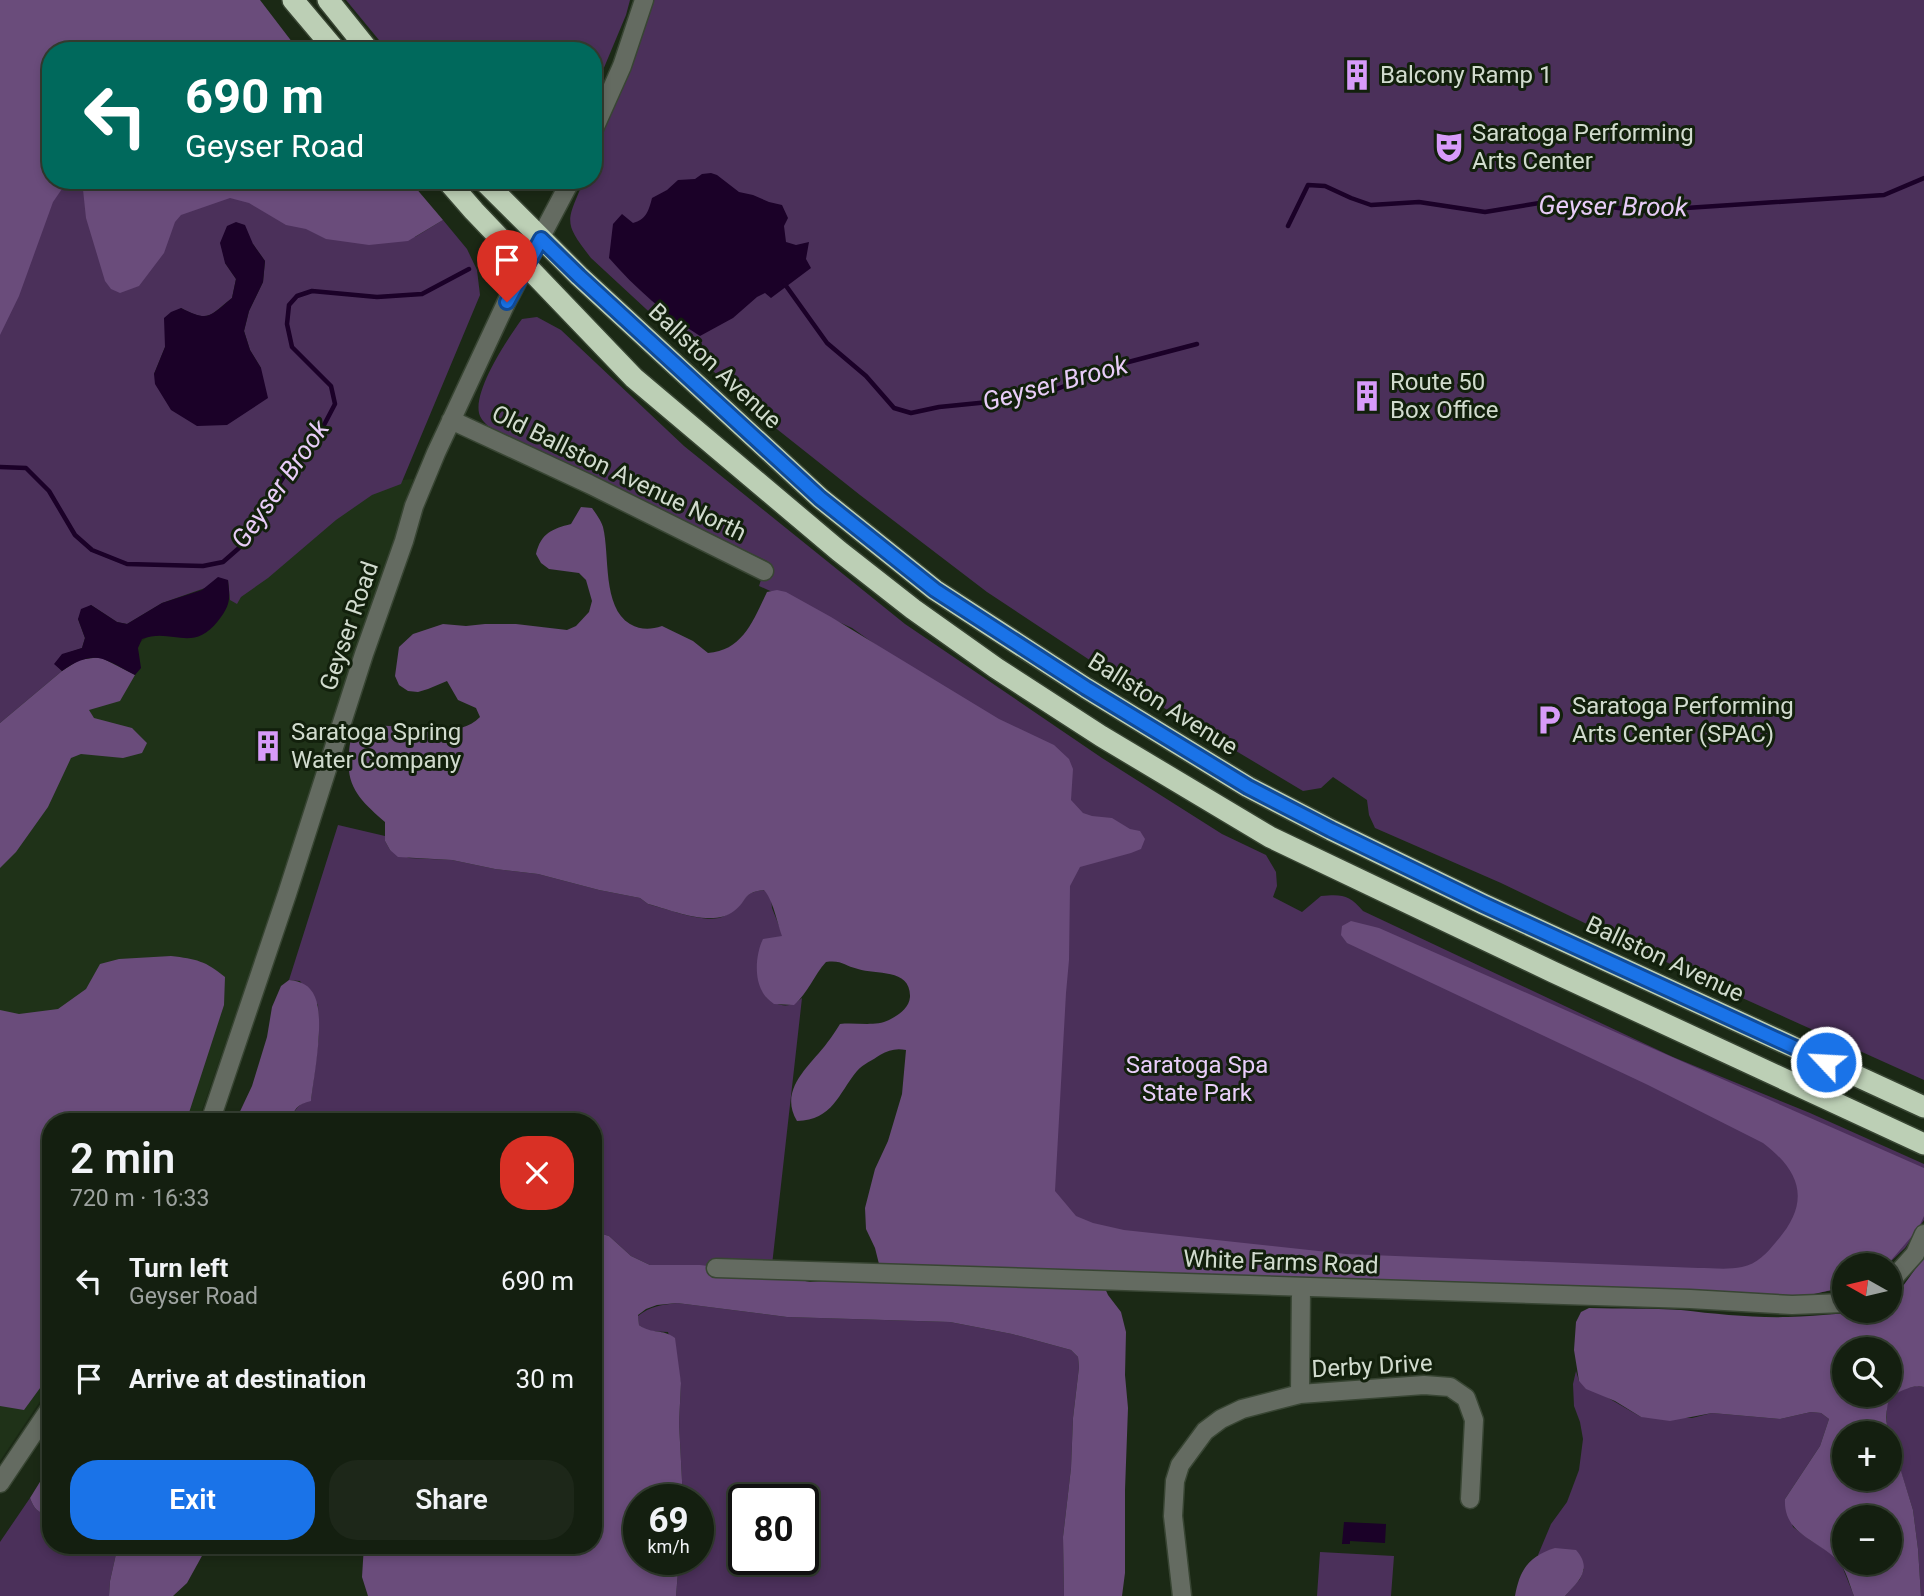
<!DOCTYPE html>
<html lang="en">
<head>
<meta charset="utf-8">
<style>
	body { margin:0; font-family:Roboto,sans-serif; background:#1d2719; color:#f1f3f6; height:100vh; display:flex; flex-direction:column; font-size:26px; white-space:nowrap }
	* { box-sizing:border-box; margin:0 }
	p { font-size:23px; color:#9da29f }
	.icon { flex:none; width:38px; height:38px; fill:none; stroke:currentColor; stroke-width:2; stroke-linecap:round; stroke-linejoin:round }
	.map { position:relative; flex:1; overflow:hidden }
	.drawer { position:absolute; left:42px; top:1113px; width:560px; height:441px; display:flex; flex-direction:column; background:#141f10; border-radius:28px; box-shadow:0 4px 10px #0003,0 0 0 2px #333d30 }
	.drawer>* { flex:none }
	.banner { position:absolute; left:42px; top:42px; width:560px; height:147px; border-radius:28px; box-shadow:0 4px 10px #0003,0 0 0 2px #333d30; background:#00695c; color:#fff; overflow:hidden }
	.needle { width:46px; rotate:278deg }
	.buttons { position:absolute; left:1832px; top:1253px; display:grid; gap:14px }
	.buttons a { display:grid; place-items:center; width:70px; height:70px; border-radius:50%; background:#141f10; box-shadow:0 4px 10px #0003,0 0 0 2px #333d30; font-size:35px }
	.speed { position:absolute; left:623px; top:1484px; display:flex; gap:14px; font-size:35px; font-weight:700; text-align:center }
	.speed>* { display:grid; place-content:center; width:91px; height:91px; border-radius:50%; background:#141f10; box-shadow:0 4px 10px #0003,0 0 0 2px #333d30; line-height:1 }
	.speed small { font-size:18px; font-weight:400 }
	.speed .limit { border:4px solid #111; border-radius:10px; background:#fff; color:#111 }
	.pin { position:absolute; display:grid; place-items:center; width:60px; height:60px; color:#fff; margin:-72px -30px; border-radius:50% 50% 50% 0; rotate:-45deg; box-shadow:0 0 7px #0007 }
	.pin .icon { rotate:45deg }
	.me { position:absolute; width:77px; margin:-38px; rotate:295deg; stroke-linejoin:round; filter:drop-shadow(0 0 5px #0008) }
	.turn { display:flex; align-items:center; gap:24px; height:147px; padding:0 28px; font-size:32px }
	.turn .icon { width:91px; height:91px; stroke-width:2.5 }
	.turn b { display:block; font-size:49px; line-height:60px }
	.round { display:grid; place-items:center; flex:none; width:74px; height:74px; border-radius:28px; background:#1d2719 }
	.headline { display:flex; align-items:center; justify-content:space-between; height:119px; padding:0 28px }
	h1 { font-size:42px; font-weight:600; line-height:52px }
	.cta { display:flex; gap:14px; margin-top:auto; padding:14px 28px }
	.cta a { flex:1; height:80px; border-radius:28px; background:#1a73e8; color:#fff; font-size:28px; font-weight:600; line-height:80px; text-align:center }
	.cta a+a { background:#1d2719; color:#f1f3f6 }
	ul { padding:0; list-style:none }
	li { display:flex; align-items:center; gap:21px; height:98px; padding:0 28px }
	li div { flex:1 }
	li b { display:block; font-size:26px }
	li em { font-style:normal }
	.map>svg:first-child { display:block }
	.built { fill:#1f3218 }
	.green { fill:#4b305a; fill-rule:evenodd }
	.forest { fill:#6a4c7b; fill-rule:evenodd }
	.water { fill:#1b0128 }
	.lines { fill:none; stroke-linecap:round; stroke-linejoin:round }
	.stream { stroke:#1b0128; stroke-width:4.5 }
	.minor-casing { stroke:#384533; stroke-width:21 }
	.highway-casing { stroke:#384533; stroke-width:24 }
	.minor { stroke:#646b61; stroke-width:18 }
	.highway { stroke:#bccfb5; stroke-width:21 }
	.route-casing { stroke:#114b97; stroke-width:18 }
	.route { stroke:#1a73e8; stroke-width:12 }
	.labels { text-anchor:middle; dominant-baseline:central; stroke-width:6; stroke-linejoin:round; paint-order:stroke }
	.poi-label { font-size:24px; fill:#d1dbce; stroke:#12200c; text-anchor:start }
	.street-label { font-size:24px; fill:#d1dbce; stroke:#12200c }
	.park-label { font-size:24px; fill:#e9cefa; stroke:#12200c }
	.water-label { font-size:26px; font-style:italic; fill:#e8ccf8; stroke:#12200c }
</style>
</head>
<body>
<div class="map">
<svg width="1924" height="1596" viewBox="0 0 1924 1596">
	<rect width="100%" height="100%" fill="#1b2915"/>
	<!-- built -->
	<path class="built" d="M 413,479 L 385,571 L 304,817 L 198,1122 L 51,1122 L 51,1385 L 0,1461 L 0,741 L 366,483 Z"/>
	<!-- green -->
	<path class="green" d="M 0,0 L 51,51 L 51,180 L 370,180 L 415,237 L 443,220 L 467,249 L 477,270 L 480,295 L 401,484 L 372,495 L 336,520 L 268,578 L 241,597 L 237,604 L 230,600 L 228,580 L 162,603 L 127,624 L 117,622 L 91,605 L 78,619 L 85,638 L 82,648 L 62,655 L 55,664 L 62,671 L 0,723 ZM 253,244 L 265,261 L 263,282 L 249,311 L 244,331 L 250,350 L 261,368 L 154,374 L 181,308 C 209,323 209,316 232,298 L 236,279 L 225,263 Z
		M 346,0 L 630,0 L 626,15 L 593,94 L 593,51 L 388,51 Z
		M 653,0 L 1924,0 L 1924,1080 L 1729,992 L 1501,883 L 1375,828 L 1369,815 L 1367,800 L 1333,777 L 1321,788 L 1303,791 L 1144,696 L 987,592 L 860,495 L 768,422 L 591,258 C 562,221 567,222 584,180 L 593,180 L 593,156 L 646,21 Z
		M 537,317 L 561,330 L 684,446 L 905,624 L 1102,758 L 1222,834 L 1266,855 L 1276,872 L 1277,886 L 1273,897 L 1302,912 L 1321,896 C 1343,894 1349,895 1363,911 L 1673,1057 L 1810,1113 L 1924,1164 L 1924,1220 L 1905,1248 L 1887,1265 L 1844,1265 L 1844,1288 L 1806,1295 L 983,1268 L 1068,781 L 852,628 L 759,586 L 767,561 L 577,472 L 488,426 C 484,422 480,418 479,413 C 474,389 508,338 522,319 Z
		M 338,825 L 385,836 L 385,841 L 390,850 L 409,858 L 452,860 L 495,869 L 538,874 L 599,890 L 640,898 L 648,904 C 667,909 700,922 719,918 C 724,917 729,913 734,910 C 749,900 740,893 765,890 L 771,898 L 772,908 L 783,936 L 766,997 C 778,1007 790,1009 802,998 L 771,1274 L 650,1265 L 631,1256 L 609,1236 L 599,1233 L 593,1235 L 593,1122 L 291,1122 C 294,1109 298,1104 311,1100 L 319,1036 L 318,1005 L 300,981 L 289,980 Z
		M 677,1303 L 787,1317 L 950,1322 L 1012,1334 L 1071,1350 L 1078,1357 L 1079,1367 L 1073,1418 L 1071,1468 L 1063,1537 L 1064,1596 L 676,1596 L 679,1559 L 698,1559 L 698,1500 L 683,1500 L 679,1423 L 681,1383 L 668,1332 L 647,1331 L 639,1325 L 638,1316 C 650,1306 662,1305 677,1303 ZM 744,1500 L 803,1500 L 803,1559 L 744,1559 Z
		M 1576,1371 L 1579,1381 L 1641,1417 L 1692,1418 L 1712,1413 L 1780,1419 L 1811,1412 L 1821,1413 L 1829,1419 L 1820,1446 L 1785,1499 L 1793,1527 L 1810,1540 L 1828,1551 L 1842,1566 L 1854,1596 L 1565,1596 L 1580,1579 L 1584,1569 L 1538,1555 L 1551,1524 L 1567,1502 L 1579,1470 L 1583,1439 L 1580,1422 L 1574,1406 L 1573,1384 Z
		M 1917,1386 L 1924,1387 L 1924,1596 L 1921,1596 L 1918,1549 L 1913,1510 L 1887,1427 L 1887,1406 L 1890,1396 L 1907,1388 Z
		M 30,1498 C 34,1509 38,1513 51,1515 L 51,1545 L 118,1545 L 110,1581 L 109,1596 L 0,1596 L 0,1542 Z
		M 1320,1552 L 1394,1556 L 1391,1596 L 1317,1596 Z"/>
	<!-- forest -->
	<path class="forest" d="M 0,0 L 260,0 L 299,51 L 51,51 L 51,180 L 79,180 L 64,186 L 53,202 L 19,296 L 0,335 Z
		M 82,180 L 409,180 L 443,220 L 408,241 L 369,245 L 326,239 L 306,229 L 286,225 L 249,203 L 230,198 L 181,215 L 175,222 L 164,253 L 139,286 L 120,293 L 111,289 L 105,281 L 86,218 Z
		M 581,507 L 592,508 C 596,514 601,520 603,527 C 610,555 602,607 630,624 C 641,630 650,630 662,626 L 693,641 L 708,653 C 743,651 754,619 767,592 L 777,590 L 786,592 L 831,617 L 999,719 L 1054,745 L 1069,759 L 1073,769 L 1071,800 L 1083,813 L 1092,816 L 1112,818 L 1130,829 L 1140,831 L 1145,839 L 1141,849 L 1131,853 L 1080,867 L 1070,886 L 1069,960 L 1066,993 L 1055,1191 L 1076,1216 L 1093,1223 L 1124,1230 L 1346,1254 L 1698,1268 C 1712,1268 1728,1270 1742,1267 C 1757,1264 1767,1253 1776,1242 C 1810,1204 1803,1173 1763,1143 L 1648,1085 L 1347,943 L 1341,935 L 1342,926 L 1351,921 L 1379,928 L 1924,1168 L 1924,1216 L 1918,1229 L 1887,1265 L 1844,1265 L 1844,1287 L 1801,1297 L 1104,1286 L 1108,1295 L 1121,1312 L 1126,1332 L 1125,1375 L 1128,1408 L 1125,1490 L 1125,1573 L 1122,1596 L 1064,1596 L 1063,1537 L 1071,1468 L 1073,1418 L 1079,1367 L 1078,1357 L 1071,1350 L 1012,1334 L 950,1322 L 787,1317 L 677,1303 L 657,1305 L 646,1309 L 638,1315 L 639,1325 C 653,1335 662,1328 675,1338 L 681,1383 L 679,1423 L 683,1500 L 639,1500 L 639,1559 L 679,1559 L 676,1596 L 368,1596 L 362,1577 L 364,1545 L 593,1545 L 593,1235 L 599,1233 L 609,1236 L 631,1256 L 650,1265 L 700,1265 L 771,1274 L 810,1282 L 877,1277 L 880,1268 L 875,1248 L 866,1229 L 865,1208 L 875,1169 L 888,1141 L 902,1094 L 906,1050 C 896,1048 889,1050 880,1055 C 873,1060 863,1064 857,1071 C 838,1094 833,1120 797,1121 C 778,1089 810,1066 827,1043 C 832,1037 836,1030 840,1024 C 855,1022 875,1027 889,1020 C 899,1015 909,1008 910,997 C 911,968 876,975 858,969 C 844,966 843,960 826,962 C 814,975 808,993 794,1005 L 774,1004 C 769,1000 764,996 762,991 C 754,977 756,953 763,939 L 782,936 C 777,922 773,900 764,890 C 741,893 749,900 734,911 C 713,928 671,910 648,904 L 640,898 L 599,890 L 538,874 L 495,869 L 452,860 L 398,857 L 390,850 L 385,841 L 385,822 C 365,804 346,789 349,759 C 349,750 349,740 355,733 C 376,710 447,750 480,717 L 476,708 L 458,700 L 447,681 L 428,689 L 418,692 L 408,691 L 399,685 L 395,676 L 399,647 L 413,634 L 443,624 L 466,626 L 485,624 L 516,624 L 567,630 L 576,626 L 589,612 L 592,601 L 586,580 L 579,573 L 549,569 L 541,563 L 536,554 C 541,533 552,529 571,524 Z
		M 100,657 L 135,675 L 120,701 L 89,710 L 94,718 L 132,728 L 147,743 L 142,753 L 123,758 L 81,754 L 71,758 L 48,807 L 16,852 L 0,868 L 0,723 L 62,671 L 79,660 Z
		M 171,956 C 196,959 206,961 225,977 L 224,1005 L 186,1122 L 51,1122 L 51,1373 L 24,1410 L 0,1406 L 0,1010 L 19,1014 L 58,1009 L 86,989 L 100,964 L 119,959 Z
		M 289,980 C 301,981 310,985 315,997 C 325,1020 314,1075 311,1101 C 298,1104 293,1109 291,1122 L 235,1122 L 252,1086 L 267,1037 L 272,1007 L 281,986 Z
		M 1924,1257 L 1924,1387 C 1911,1384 1902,1392 1890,1396 C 1886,1408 1885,1422 1889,1433 L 1844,1433 L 1844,1479 L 1890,1479 L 1890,1435 L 1913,1510 L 1918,1549 L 1921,1596 L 1854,1596 C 1850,1586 1847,1573 1841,1565 C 1823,1540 1783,1537 1785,1499 L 1820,1446 L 1829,1419 L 1821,1413 L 1811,1412 L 1780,1419 L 1712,1413 L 1670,1421 L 1641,1417 L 1615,1401 L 1586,1389 L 1579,1381 L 1574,1350 L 1576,1322 L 1581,1312 L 1589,1308 C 1620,1309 1651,1308 1681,1310 C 1716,1314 1753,1318 1788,1317 C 1822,1316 1856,1311 1890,1311 L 1890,1297 L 1903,1286 ZM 1890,1349 L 1890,1395 L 1844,1395 L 1844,1349 ZM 1844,1517 L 1890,1517 L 1890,1563 L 1844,1563 Z
		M 51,1464 L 51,1515 L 50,1515 C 38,1513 34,1509 30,1498 Z
		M 118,1545 L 208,1545 L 187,1583 L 173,1596 L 109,1596 L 110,1581 Z
		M 1555,1548 L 1576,1550 C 1593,1569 1579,1581 1565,1596 L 1515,1596 C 1520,1569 1529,1556 1555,1548 Z"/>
	<!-- water -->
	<path class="water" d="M 711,173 L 717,175 L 739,192 L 753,195 L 769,202 L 782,205 L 788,218 L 784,226 L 786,242 L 796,245 L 809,242 L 806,259 L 811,268 L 771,298 L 765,293 L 757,297 L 733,318 L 700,336 C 666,315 635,288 609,258 L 613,224 L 622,214 L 633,223 C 646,220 649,210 652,198 L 667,190 L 678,180 L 695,179 L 702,174 Z
		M 236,222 L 245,225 L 253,244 L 265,261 L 263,282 L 249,311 L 244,331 L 250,350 L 261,368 L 268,398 L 227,425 L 197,426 L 171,410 L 155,384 L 154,374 L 165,347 L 164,318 L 171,312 L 181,308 C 209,322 209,317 232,298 L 236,279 L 225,263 L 220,243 L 227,226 Z
		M 218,577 L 228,580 C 230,599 231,604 218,621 C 192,654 172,627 142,639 L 138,648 L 141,668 L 135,675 C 103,659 96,648 62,671 L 54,664 L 62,654 L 82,648 L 85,638 L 78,619 L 81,609 L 91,605 L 117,622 L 127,624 L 162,603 L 202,590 Z
		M 1344,1522 L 1386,1524 L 1385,1543 L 1350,1541 L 1350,1544 L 1342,1544 Z"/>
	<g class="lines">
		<!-- stream -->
		<path class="stream" d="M 1288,226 L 1308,185 L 1325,186 L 1351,198 L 1371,205 L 1419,202 L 1485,212 L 1558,200 L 1641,211 L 1884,195 L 1924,178
			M 784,283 L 827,343 L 866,376 L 894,408 L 911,413 L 939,407 L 1009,400 L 1057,389 L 1117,365 L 1197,344
			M 0,467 L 26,468 L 49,491 L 75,535 L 92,550 L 127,564 L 203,566 L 223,562 L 239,548 L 286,473 L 324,425 L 335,404 L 331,386 L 292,347 L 287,324 L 289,305 L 297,296 L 312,291 L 377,297 L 422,294 L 469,269"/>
		<defs>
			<path id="minor" d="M 593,131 L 622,66 L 644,0
				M 451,420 L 589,484 L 764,571
				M 210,1122 L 287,894 L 364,654 L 404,541 L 414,506 L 436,453 L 507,301 L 571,180
				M 716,1268 L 1690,1299 L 1792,1305 L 1844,1303
				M 1890,1282 L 1915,1254 L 1924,1234
				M 1300,1394 L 1424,1385 L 1450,1387 L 1466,1398 L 1474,1420 L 1470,1499
				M 0,1483 L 51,1407
				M 1182,1596 L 1173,1516 L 1175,1481 L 1180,1465 L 1205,1431 L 1221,1419 L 1242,1409 L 1300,1394 L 1301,1287"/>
			<path id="highway" d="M 293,0 L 336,51
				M 328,0 L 369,51
				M 447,180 L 474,211 L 634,378 L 839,551 L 913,609 L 996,668 L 1101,736 L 1270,837 L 1553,972 L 1924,1144
				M 483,180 L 579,276 L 820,498 L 935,590 L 1086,688 L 1248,787 L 1331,830 L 1483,904 L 1924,1107"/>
		</defs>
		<!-- minor casing -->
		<use href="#minor" class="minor-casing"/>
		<!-- highway casing -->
		<use href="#highway" class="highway-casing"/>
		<!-- minor -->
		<use href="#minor" class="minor"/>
		<!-- highway -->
		<use href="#highway" class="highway"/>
	</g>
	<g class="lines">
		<defs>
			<path id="route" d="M 507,302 L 541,239 L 579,276 L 820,498 L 935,590 L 1086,688 L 1248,787 L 1331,830 L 1483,904 L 1826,1062"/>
		</defs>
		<!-- route casing -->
		<use href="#route" class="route-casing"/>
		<!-- route -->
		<use href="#route" class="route"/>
	</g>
	<!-- icons -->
	<defs>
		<symbol id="building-bare" viewBox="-9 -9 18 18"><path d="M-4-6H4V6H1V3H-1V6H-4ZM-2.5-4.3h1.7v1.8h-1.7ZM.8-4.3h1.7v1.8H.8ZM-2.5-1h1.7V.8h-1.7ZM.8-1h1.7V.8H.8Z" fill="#d79bf9" stroke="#12200c" stroke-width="2.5" paint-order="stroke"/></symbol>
		<symbol id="theatre-bare" viewBox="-9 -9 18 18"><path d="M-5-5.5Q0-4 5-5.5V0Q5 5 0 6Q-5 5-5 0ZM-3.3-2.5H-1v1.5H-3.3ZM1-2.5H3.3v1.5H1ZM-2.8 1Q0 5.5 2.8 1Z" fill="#d79bf9" stroke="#12200c" stroke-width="2.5" paint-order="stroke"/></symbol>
		<symbol id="parking-bare" viewBox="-9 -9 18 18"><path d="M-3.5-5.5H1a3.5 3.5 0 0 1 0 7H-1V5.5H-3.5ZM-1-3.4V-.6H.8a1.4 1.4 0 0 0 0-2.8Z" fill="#d79bf9" stroke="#12200c" stroke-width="2.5" paint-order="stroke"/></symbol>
	</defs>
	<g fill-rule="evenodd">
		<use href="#building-bare" x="1335" y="53" width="44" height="44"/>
		<use href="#theatre-bare" x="1427" y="125" width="44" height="44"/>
		<use href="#building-bare" x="1345" y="374" width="44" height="44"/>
		<use href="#parking-bare" x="1527" y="698" width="44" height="44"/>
		<use href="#building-bare" x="246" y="724" width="44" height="44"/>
	</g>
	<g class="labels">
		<!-- poi labels -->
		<g class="poi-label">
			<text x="1380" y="75">Balcony Ramp 1</text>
			<text x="1472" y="133">Saratoga Performing<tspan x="1472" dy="28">Arts Center</tspan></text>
			<text x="1390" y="382">Route 50<tspan x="1390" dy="28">Box Office</tspan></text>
			<text x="1572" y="706">Saratoga Performing<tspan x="1572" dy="28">Arts Center (SPAC)</tspan></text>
			<text x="291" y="732">Saratoga Spring<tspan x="291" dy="28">Water Company</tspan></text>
		</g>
		<!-- street labels -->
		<g class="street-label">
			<text transform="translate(715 366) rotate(43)">Ballston Avenue</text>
			<text transform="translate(619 473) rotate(26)">Old Ballston Avenue North</text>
			<text transform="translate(349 626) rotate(-71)">Geyser Road</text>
			<text transform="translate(1163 704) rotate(32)">Ballston Avenue</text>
			<text transform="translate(1665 959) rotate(25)">Ballston Avenue</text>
			<text transform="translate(1281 1262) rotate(2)">White Farms Road</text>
			<text transform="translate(1372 1366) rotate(-3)">Derby Drive</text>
		</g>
		<!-- park labels -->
		<g class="park-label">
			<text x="1197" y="1065">Saratoga Spa<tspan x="1197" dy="28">State Park</tspan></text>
		</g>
		<!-- water labels -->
		<g class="water-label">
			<text transform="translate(1613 206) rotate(1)">Geyser Brook</text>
			<text transform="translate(1055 383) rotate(-15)">Geyser Brook</text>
			<text transform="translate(280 484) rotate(-55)">Geyser Brook</text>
		</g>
	</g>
</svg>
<div class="buttons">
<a><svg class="needle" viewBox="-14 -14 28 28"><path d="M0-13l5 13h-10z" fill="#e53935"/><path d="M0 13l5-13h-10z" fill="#9da29f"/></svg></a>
<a><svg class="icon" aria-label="search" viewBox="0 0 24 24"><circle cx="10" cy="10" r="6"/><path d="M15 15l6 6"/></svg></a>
<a>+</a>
<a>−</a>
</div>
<div class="speed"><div>69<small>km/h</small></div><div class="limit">80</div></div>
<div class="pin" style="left:507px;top:302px;background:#d93025"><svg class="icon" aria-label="arrive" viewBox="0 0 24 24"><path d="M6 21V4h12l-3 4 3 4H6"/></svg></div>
<svg class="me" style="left:1826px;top:1062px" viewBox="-20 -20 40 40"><circle r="17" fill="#1a73e8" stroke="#fff" stroke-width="3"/><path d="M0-11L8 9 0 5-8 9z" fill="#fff"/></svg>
<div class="banner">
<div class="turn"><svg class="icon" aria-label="left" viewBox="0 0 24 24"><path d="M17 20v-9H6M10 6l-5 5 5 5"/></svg><div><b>690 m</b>Geyser Road</div></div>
</div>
<section class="drawer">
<div class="headline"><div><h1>2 min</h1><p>720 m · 16:33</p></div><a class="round" style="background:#d93025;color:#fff"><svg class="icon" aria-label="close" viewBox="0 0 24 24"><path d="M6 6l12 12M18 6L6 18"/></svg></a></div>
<ul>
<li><svg class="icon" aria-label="left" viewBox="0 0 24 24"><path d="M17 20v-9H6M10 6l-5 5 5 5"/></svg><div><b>Turn left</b><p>Geyser Road</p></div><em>690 m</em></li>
<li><svg class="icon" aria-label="arrive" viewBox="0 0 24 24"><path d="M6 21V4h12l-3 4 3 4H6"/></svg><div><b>Arrive at destination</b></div><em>30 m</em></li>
</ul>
<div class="cta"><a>Exit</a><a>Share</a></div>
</section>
</div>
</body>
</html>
